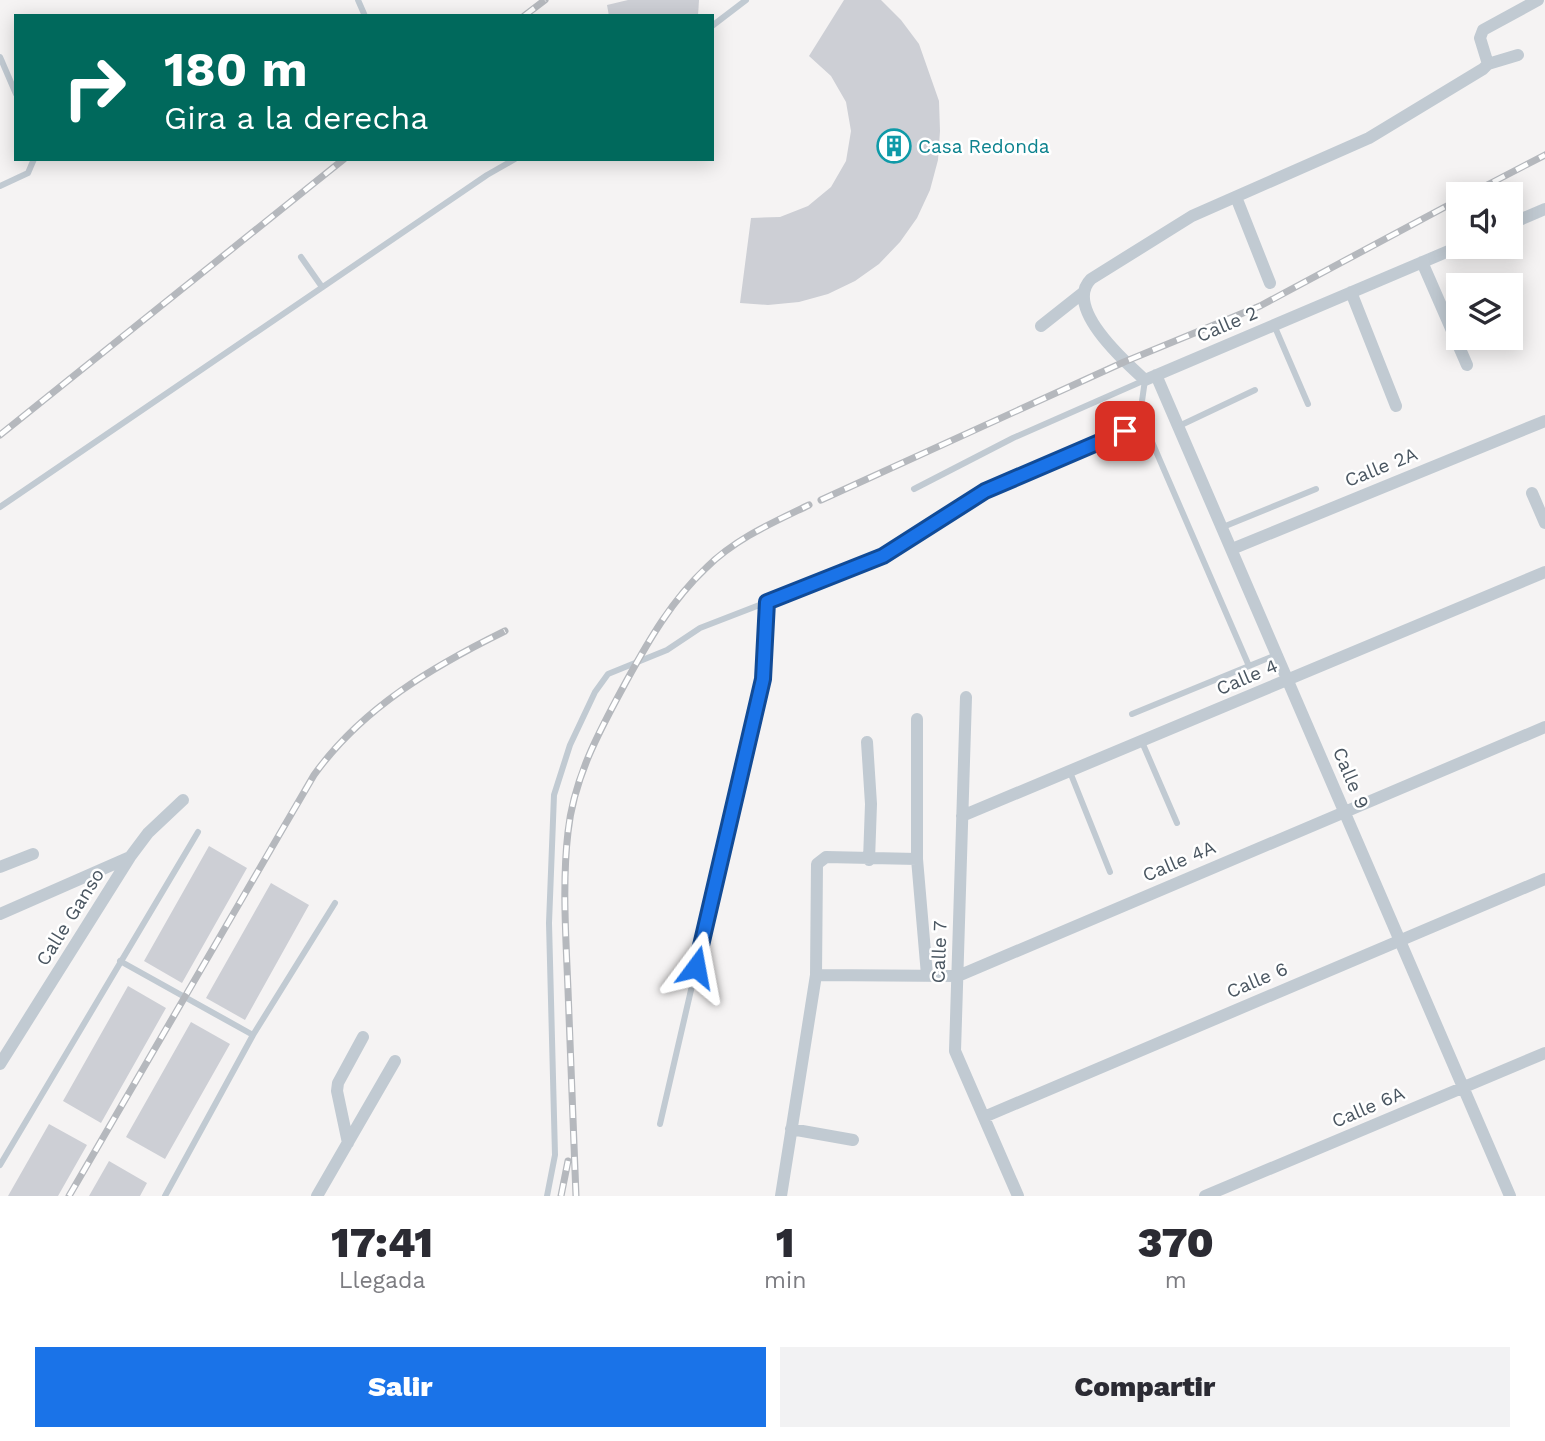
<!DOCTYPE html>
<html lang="es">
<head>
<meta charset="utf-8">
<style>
	body { margin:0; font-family:"Work Sans",sans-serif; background:#f2f2f3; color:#2b2b33; height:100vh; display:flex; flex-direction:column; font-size:26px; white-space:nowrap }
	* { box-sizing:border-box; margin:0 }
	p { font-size:23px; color:#7c7c81 }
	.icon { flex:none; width:38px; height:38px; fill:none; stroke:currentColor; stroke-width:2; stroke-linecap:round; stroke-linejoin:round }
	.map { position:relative; height:1196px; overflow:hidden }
	.drawer { display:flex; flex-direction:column; background:#fff; flex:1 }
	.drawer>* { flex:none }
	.top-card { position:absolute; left:14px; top:14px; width:700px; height:147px; border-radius:0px; box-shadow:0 4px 18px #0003; background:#00695c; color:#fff; overflow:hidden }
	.tools { position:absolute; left:1446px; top:182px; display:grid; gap:14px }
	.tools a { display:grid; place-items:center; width:77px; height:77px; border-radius:0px; background:#fff; box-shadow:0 4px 18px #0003; font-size:35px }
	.pin { position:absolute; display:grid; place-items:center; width:60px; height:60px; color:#fff; margin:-30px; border-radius:14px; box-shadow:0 4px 10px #0006 }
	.me { position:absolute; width:77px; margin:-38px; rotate:13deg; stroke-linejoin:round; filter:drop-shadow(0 0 5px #0008) }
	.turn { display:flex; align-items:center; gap:24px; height:147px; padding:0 35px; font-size:32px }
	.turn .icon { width:91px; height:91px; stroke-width:2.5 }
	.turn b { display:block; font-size:49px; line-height:60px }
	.eta { display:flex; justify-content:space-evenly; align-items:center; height:119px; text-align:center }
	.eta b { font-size:42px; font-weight:800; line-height:49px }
	.primary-button { display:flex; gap:14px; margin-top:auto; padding:14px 35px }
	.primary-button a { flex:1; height:80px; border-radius:0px; background:#1a73e8; color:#fff; font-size:28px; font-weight:800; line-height:80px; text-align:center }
	.primary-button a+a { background:#f2f2f3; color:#2b2b33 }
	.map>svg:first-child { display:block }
	.building { fill:#cdcfd5 }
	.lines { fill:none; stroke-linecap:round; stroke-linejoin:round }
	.service { stroke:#c1cad2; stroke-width:6 }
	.minor { stroke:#c1cad2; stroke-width:12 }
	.rail-casing { stroke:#b5b8bd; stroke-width:7 }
	.rail { stroke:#fff; stroke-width:4.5; stroke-dasharray:13; stroke-linecap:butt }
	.route-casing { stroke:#114b97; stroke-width:18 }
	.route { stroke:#1a73e8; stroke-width:12 }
	.labels { text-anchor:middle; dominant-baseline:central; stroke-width:5; stroke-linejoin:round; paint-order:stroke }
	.culture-label { font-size:19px; fill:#0d838f; stroke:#fff; text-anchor:start }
	.street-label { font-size:19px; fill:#4a5661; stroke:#fff }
</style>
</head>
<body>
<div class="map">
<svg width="1545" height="1196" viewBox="0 0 1545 1196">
	<rect width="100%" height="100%" fill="#f5f3f3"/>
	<!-- building -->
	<path class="building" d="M 628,0 L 699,0 L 698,16 L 609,16 L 607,5 Z
		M 844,0 L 881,0 L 901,20 L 919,44 L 939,101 L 940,131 L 938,160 L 930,190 L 917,218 L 900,242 L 879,264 L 855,281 L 828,294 L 799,302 L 768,305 L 740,303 L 751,218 L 780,217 L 808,206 L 831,187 L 846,161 L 851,131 L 846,102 L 831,76 L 809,56 Z
		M 209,846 L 247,868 L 182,983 L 144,961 Z
		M 271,883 L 309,905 L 245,1020 L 206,998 Z
		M 128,986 L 166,1008 L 101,1123 L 63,1101 Z
		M 191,1022 L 230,1044 L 165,1159 L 126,1137 Z
		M 49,1124 L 87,1145 L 58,1196 L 8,1196 Z
		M 109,1161 L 147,1183 L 140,1196 L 89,1196 Z"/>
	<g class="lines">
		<!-- service -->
		<path class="service" d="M 358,0 L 365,16
			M 712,26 L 746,0
			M 0,57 L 16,94
			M 0,186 L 28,173 L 34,159
			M 301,257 L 322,287
			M 1274,325 L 1308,404
			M 1179,426 L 1255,390
			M 1138,429 L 1145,380
			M 914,489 L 1013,438 L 1145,380
			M 0,507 L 487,175 L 515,159
			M 1223,527 L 1316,489
			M 1249,666 L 1276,655
			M 1142,742 L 1177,823
			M 1070,772 L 1110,872
			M 120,961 L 253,1035
			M 660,1124 L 763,679 L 767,602
			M 0,1165 L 198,832
			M 165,1196 L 253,1035 L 335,903
			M 547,1196 L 555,1155 L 549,923 L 554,795 L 570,745 L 595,692 L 608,674 L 667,650 L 700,628 L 883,557 L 985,490 L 1125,431 L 1138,429 L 1152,442 L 1249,666 L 1132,714"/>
		<!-- minor -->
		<path class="minor" d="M 1488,64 L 1480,38 L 1483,30 L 1538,0
			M 1236,197 L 1270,283
			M 1510,224 L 1545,209
			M 1458,247 L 1145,380 C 1125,362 1063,307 1091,279 L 1192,216 L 1369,138 L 1483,69 L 1488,64 L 1518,55
			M 1422,262 L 1467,365
			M 1351,292 L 1396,406
			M 1041,326 L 1084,292
			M 1156,375 L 1510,1196
			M 1532,493 L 1545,523
			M 1232,549 L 1545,421
			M 966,697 L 955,1051 L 1018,1196
			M 917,719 L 917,859 L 927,975
			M 867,742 L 871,804 L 869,860
			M 962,816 L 1545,572
			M 0,867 L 33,854
			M 0,914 L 130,857
			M 816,975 L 958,976 L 1545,727
			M 0,1064 L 130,857 L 148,833 L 183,800
			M 984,1117 L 1545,879
			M 791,1129 L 853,1140
			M 348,1143 L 337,1091 L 338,1083 L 363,1037
			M 317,1196 L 395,1061
			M 781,1196 L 816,975 L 817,864 L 826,857 L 917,859
			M 1205,1196 L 1545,1053"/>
		<defs>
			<path id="rail" d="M 524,16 L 545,0
				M 1470,194 L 1545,155
				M 0,435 L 344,159
				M 821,500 L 1124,362 L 1260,306 L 1458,200
				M 69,1196 L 314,775 C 362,708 432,667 505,631
				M 561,1196 L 568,1161
				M 576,1196 C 573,1127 571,1059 568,990 C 566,938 562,884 568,832 C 574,776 601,728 627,680 C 649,640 672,600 706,568 C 735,539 772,523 809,505"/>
		</defs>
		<!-- rail casing -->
		<use href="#rail" class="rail-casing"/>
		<!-- rail -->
		<use href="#rail" class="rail"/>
	</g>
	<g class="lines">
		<defs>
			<path id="route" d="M 696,967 L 763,679 L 767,602 L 883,556 L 985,491 L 1125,431"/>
		</defs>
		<!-- route casing -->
		<use href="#route" class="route-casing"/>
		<!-- route -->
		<use href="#route" class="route"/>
	</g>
	<!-- icons -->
	<defs>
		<symbol id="building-ring" viewBox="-11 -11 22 22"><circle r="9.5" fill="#fff" stroke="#0f9aa8" stroke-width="1.5"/><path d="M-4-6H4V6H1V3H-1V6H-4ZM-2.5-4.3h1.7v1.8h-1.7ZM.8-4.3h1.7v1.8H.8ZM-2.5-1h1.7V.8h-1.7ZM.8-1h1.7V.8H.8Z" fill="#0f9aa8"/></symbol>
	</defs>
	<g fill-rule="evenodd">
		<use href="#building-ring" x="875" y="127" width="38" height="38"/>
	</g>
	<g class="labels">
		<!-- culture labels -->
		<g class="culture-label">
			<text x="918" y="146">Casa Redonda</text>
		</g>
		<!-- street labels -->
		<g class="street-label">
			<text transform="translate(1227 324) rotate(-23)">Calle 2</text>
			<text transform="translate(1381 467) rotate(-22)">Calle 2A</text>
			<text transform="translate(1247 677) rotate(-23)">Calle 4</text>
			<text transform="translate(1351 778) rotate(67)">Calle 9</text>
			<text transform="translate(1179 861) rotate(-23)">Calle 4A</text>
			<text transform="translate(70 917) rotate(-58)">Calle Ganso</text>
			<text transform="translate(939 952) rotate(-88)">Calle 7</text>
			<text transform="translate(1257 980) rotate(-23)">Calle 6</text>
			<text transform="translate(1368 1107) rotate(-23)">Calle 6A</text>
		</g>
	</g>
</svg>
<div class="tools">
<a><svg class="icon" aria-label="sound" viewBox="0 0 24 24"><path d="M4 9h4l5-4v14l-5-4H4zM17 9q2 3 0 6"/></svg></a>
<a><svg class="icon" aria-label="layers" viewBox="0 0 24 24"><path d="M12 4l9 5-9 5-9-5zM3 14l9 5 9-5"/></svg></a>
</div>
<div class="pin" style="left:1125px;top:431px;background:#d93025"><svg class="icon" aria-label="arrive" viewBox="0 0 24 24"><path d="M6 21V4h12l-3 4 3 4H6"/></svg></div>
<svg class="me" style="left:696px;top:967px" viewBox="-20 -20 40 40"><path d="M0-17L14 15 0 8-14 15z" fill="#1a73e8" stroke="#fff" stroke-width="4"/></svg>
<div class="top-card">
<div class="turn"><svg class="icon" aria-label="right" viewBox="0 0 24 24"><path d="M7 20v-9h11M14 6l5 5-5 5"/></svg><div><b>180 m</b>Gira a la derecha</div></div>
</div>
</div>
<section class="drawer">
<div class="eta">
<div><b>17:41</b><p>Llegada</p></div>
<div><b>1</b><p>min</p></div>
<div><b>370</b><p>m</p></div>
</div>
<div class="primary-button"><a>Salir</a><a>Compartir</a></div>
</section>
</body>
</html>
